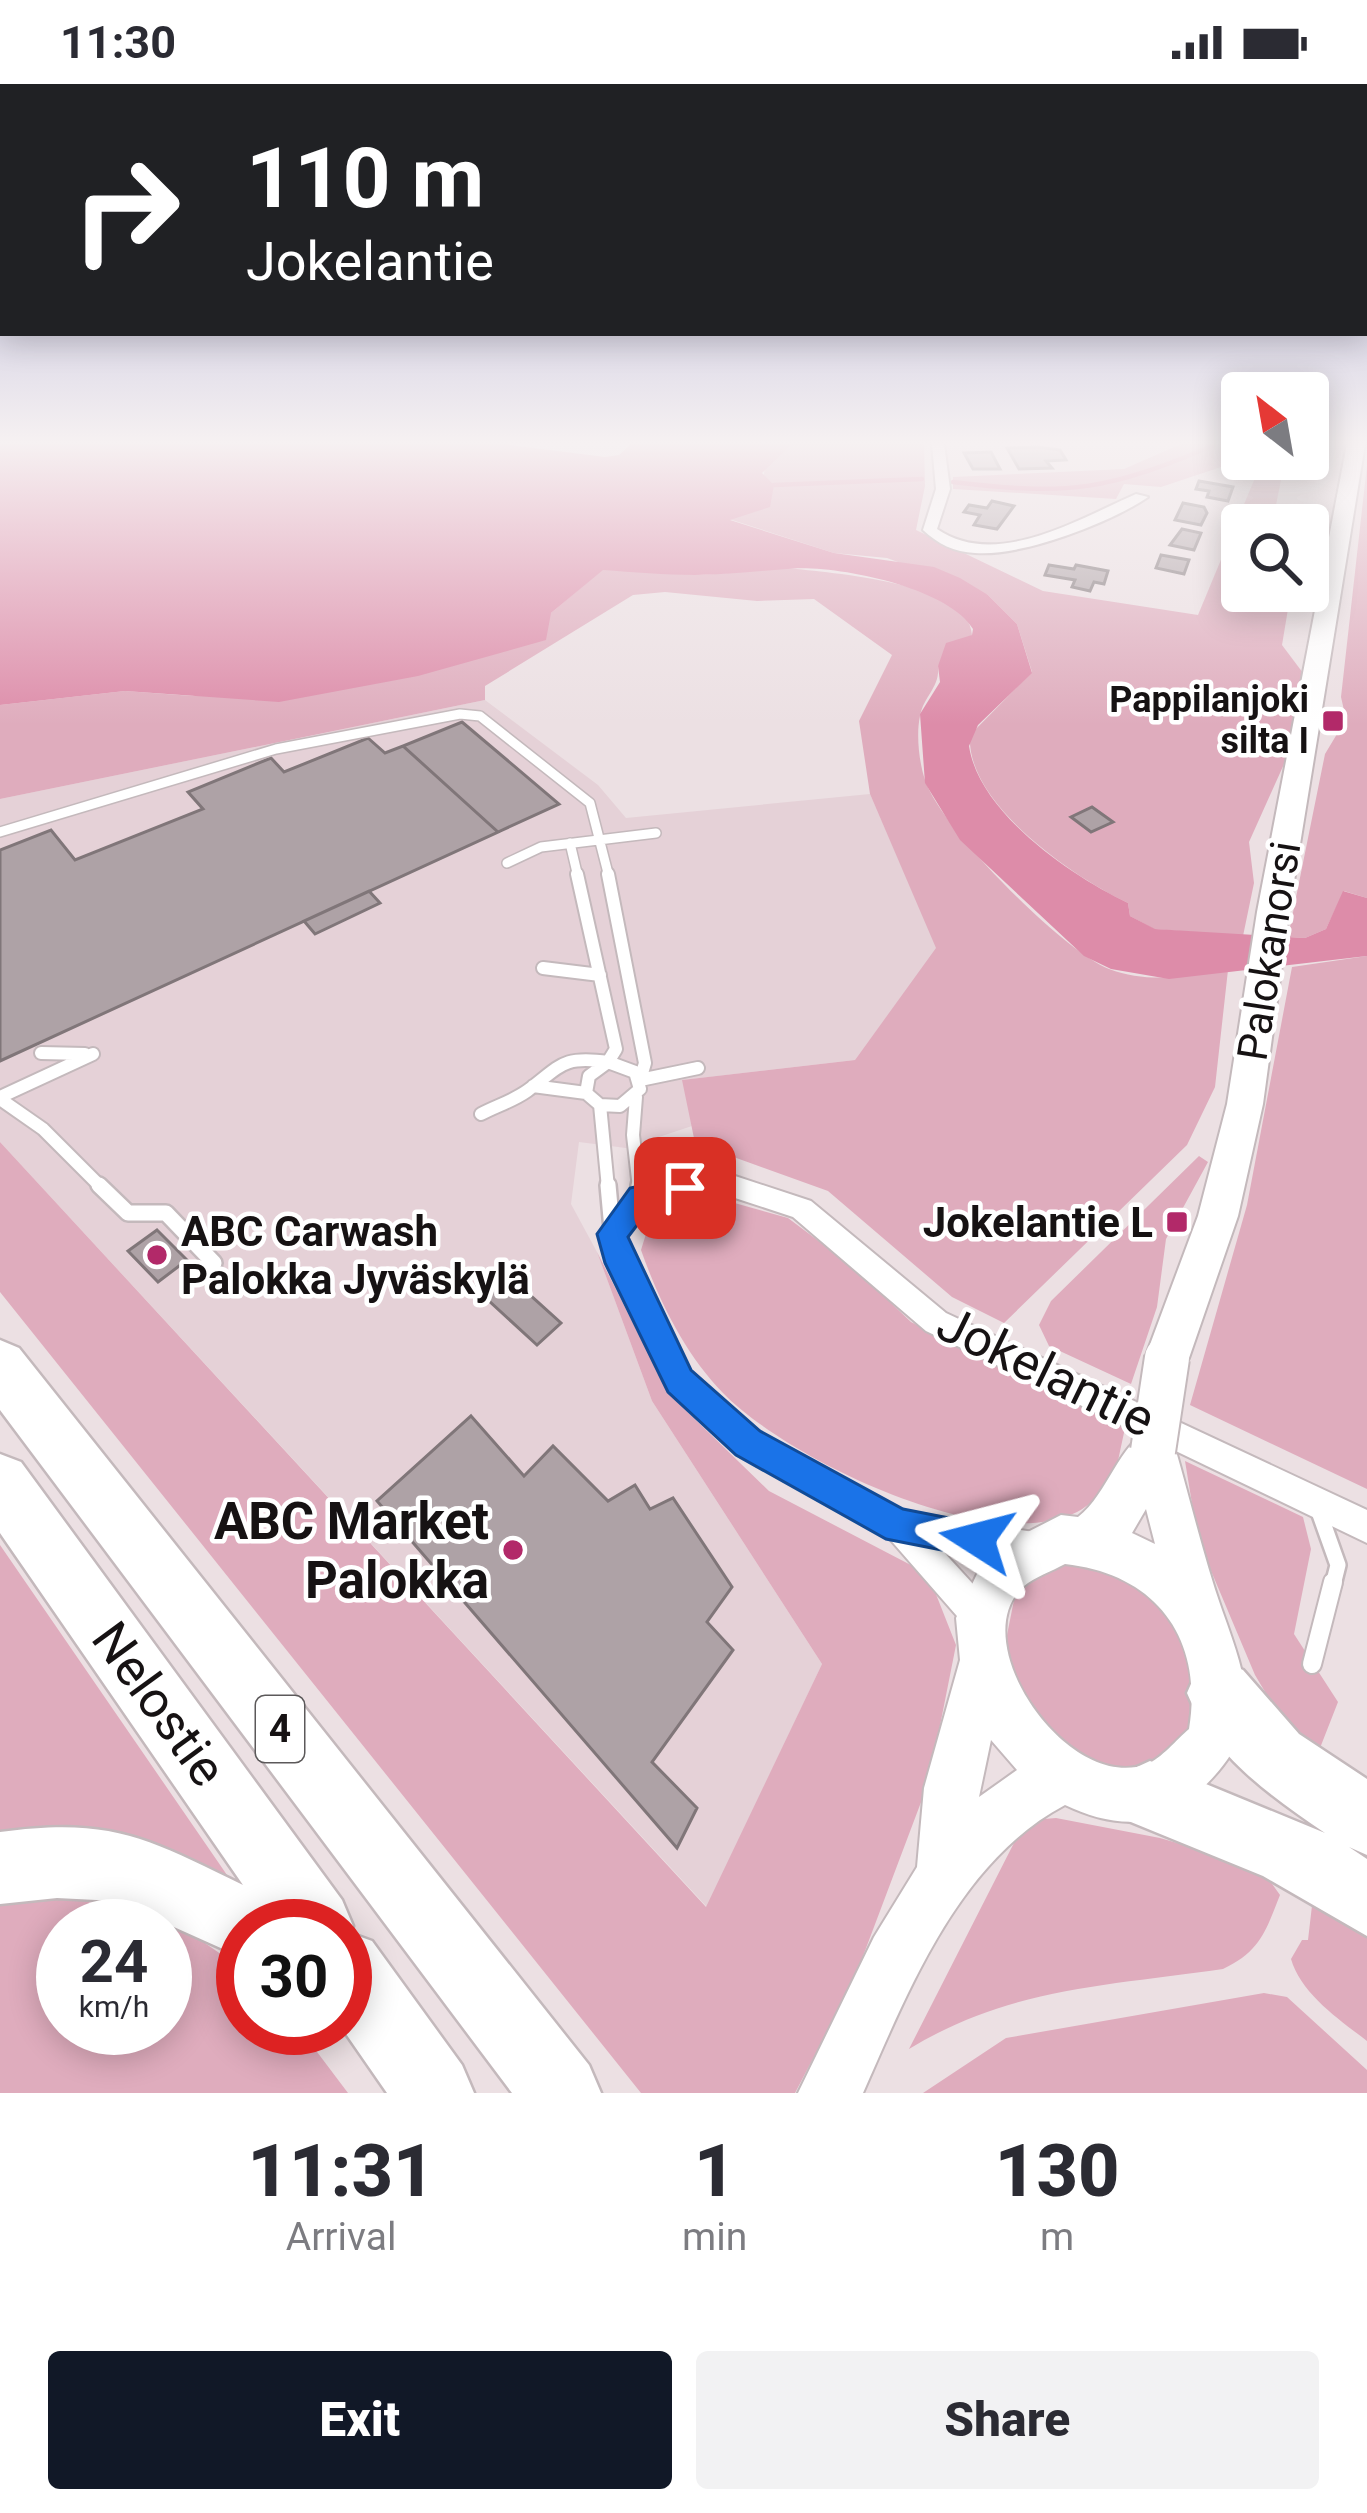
<!DOCTYPE html>
<html lang="en">
<head>
<meta charset="utf-8">
<style>
	body { margin:0; font-family:Roboto,sans-serif; background:#f2f2f3; color:#2b2b33; height:100vh; display:flex; flex-direction:column; font-size:45px; white-space:nowrap }
	* { box-sizing:border-box; margin:0 }
	p { font-size:39px; color:#7c7c81 }
	.icon { flex:none; width:66px; height:66px; fill:none; stroke:currentColor; stroke-width:2; stroke-linecap:round; stroke-linejoin:round }
	.map { position:relative; height:2009px; overflow:hidden }
	.sheet { display:flex; flex-direction:column; background:#fff; flex:1 }
	.sheet>* { flex:none }
	.hud { position:absolute; left:0px; top:0px; width:1368px; height:252px; box-shadow:0 6px 30px #0003; background:#202124; color:#fff; overflow:hidden }
	.needle { width:78px; rotate:329deg }
	.tools { position:absolute; left:1221px; top:288px; display:grid; gap:24px }
	.tools a { display:grid; place-items:center; width:108px; height:108px; border-radius:12px; background:#fff; box-shadow:0 6px 30px #0003; font-size:60px }
	.speed { position:absolute; left:36px; top:1815px; display:flex; gap:24px; font-size:60px; font-weight:700; text-align:center }
	.speed>* { display:grid; place-content:center; width:156px; height:156px; border-radius:50%; background:#fff; box-shadow:0 6px 30px #0003; line-height:1 }
	.speed small { font-size:30px; font-weight:400 }
	.speed .limit { border:18px solid #d22; background:#fff; color:#111 }
	.pin { position:absolute; display:grid; place-items:center; width:102px; height:102px; color:#fff; margin:-51px; border-radius:24px; box-shadow:0 6px 18px #0006 }
	.me { position:absolute; width:132px; margin:-66px; rotate:279deg; stroke-linejoin:round; filter:drop-shadow(0 0 9px #0008) }
	.turn { display:flex; align-items:center; gap:42px; height:252px; padding:0 48px; font-size:54px }
	.turn .icon { width:156px; height:156px; stroke-width:2.5 }
	.turn b { display:block; font-size:84px; line-height:102px }
	.eta { display:flex; justify-content:space-evenly; align-items:center; height:204px; text-align:center }
	.eta b { font-size:72px; font-weight:800; line-height:84px }
	.action { display:flex; gap:24px; margin-top:auto; padding:24px 48px }
	.action a { flex:1; height:138px; border-radius:12px; background:#111827; color:#fff; font-size:48px; font-weight:800; line-height:138px; text-align:center }
	.action a+a { background:#f2f2f3; color:#2b2b33 }
	.status { display:flex; justify-content:space-between; align-items:center; height:84px; padding:0 60px; background:#fff; direction:ltr }
	.status svg { height:33px; fill:currentColor }
	.map>svg:first-child { display:block }
	.built { fill:#e5d1d7 }
	.green { fill:#dfacbd; fill-rule:evenodd }
	.water { fill:#dd8ca9 }
	.lines { fill:none; stroke-linecap:round; stroke-linejoin:round }
	.stream { stroke:#dd8ca9; stroke-width:4.5 }
	.building { fill:#aea2a6; stroke:#807679; stroke-width:3 }
	.lane-far3-casing { stroke:#c4b9bc; stroke-width:12 }
	.lane-far2-casing { stroke:#c4b9bc; stroke-width:16 }
	.lane-far1-casing { stroke:#c4b9bc; stroke-width:20 }
	.lane-casing { stroke:#c4b9bc; stroke-width:22 }
	.street-casing { stroke:#c4b9bc; stroke-width:4 }
	.secondary-casing { stroke:#c4b9bc; stroke-width:4 }
	.highway-casing { stroke:#c4b9bc; stroke-width:5 }
	.lane-far3 { stroke:#fff; stroke-width:9 }
	.lane-far2 { stroke:#fff; stroke-width:12 }
	.lane-far1 { stroke:#fff; stroke-width:15 }
	.lane { stroke:#fff; stroke-width:18 }
	.street { fill:#fff; fill-rule:evenodd }
	.secondary { fill:#fff; fill-rule:evenodd }
	.highway { fill:#fff; fill-rule:evenodd }
	.secondary-bridge-casing { stroke:#c4b9bc; stroke-width:48; stroke-linecap:butt }
	.secondary-bridge { stroke:#fff; stroke-width:44 }
	.route { fill:#1a73e8; stroke:#114b97; stroke-width:3 }
	.poi-dot { fill:#b22969; stroke:#fff; stroke-width:4.5 }
	.labels { text-anchor:middle; dominant-baseline:central; stroke-width:9; stroke-linejoin:round; paint-order:stroke }
	.far-poi-label { font-size:36px; font-weight:bold; fill:#161213; stroke:#fff; text-anchor:end }
	.shield { fill:#fff; stroke:#5c595a; stroke-width:3 }
	.shield-label { font-size:39px; font-weight:bold; fill:#161213 }
	.street-label { font-size:42px; fill:#161213; stroke:#fff }
	.poi-label { font-size:42px; font-weight:bold; fill:#161213; stroke:#fff; text-anchor:end }
	.near-street-label { font-size:51px; fill:#161213; stroke:#fff }
	.near-poi-label { font-size:51px; font-weight:bold; fill:#161213; stroke:#fff; text-anchor:end }
</style>
</head>
<body>
<div class="status"><b>11:30</b><svg viewBox="0 0 49 12"><path d="M0 12V9h3v3zM5 12V6h3v6zM10 12V3h3v9zM15 12V0h3v12zM26 1h20v11H26zM47 4h2v5h-2z"/></svg></div>
<div class="map">
<svg width="1367" height="2009" viewBox="0 0 1367 2009">
	<rect width="100%" height="100%" fill="#ece0e3"/>
	<!-- built -->
	<path class="built" d="M 485,616 L 598,701 L 626,734 L 870,710 L 937,864 L 855,976 L 683,996 L 692,1042 L 626,1064 L 579,1058 L 571,1120 L 597,1168 L 652,1317 L 822,1580 L 707,1823 L 0,1058 L 0,715 Z"/>
	<!-- green -->
	<path class="green" d="M 792,360 L 924,360 L 925,402 L 916,446 L 1043,507 L 1198,531 L 1257,389 L 1230,380 L 1161,403 L 1124,400 L 1116,415 L 953,405 L 953,393 L 1124,385 L 1181,360 L 1242,360 L 1242,375 L 1308,375 L 1308,360 L 1315,360 L 1311,391 L 1282,391 L 1272,441 L 1242,441 L 1242,507 L 1291,507 L 1282,561 L 1303,589 L 1289,669 L 1249,758 L 1254,799 L 1243,852 L 1154,845 L 1130,832 L 1128,819 C 1073,793 965,719 970,651 L 1032,588 L 1017,540 L 988,511 L 887,474 L 834,469 L 729,435 L 756,427 L 766,380 Z
		M 1367,381 L 1367,814 L 1344,807 L 1326,845 L 1305,854 L 1288,853 L 1325,670 L 1346,635 L 1341,613 Z
		M 788,484 C 830,489 970,498 972,551 L 938,582 C 940,604 924,611 920,632 C 916,650 919,678 925,696 C 940,743 1063,867 1109,885 C 1149,900 1188,892 1228,886 L 1215,1003 L 1187,1061 L 1004,1239 L 952,1213 L 828,1107 L 695,1059 L 682,996 L 855,976 L 936,864 L 870,710 L 859,637 L 892,571 L 814,515 L 757,517 L 665,508 L 633,511 L 485,602 L 485,616 L 0,715 L 0,621 L 125,607 L 193,612 L 551,529 L 603,485 L 703,491 Z
		M 1367,872 L 1367,1405 L 1190,1321 L 1247,1121 L 1292,883 Z
		M 0,1058 L 706,1823 L 822,1580 L 652,1317 L 597,1168 L 669,1310 L 769,1407 L 928,1490 L 956,1561 L 929,1697 L 854,1896 L 795,2009 L 641,2009 L 0,1208 Z
		M 1199,1072 L 1208,1078 L 1166,1155 L 1157,1223 L 1131,1300 L 1049,1262 L 1039,1241 L 1051,1217 Z
		M 731,1118 L 788,1134 L 852,1182 L 911,1238 L 1125,1344 L 1113,1400 C 1102,1409 1089,1422 1077,1428 C 988,1473 786,1374 723,1309 C 685,1270 659,1217 641,1166 L 650,1137 L 678,1121 Z
		M 1185,1377 L 1303,1433 L 1311,1465 L 1294,1550 L 1338,1618 L 1320,1664 L 1280,1633 L 1255,1591 L 1198,1456 Z
		M 0,1461 L 227,1791 L 223,1801 L 0,1760 Z
		M 1081,1476 L 1146,1501 L 1192,1564 L 1194,1638 L 1168,1674 L 1124,1686 L 1075,1672 L 1019,1612 L 1005,1561 L 1014,1516 L 1041,1486 Z
		M 1056,1734 L 1160,1754 L 1260,1783 L 1280,1811 C 1266,1846 1261,1867 1223,1885 C 1108,1902 1011,1903 909,1965 L 1016,1755 L 1044,1735 Z
		M 61,1806 C 142,1819 177,1837 243,1886 L 243,1944 L 299,1944 L 348,2009 L 0,2009 L 0,1813 ZM 63,1842 L 165,1842 L 165,1944 L 63,1944 Z
		M 1313,1813 L 1325,1814 L 1367,1853 L 1367,1957 C 1340,1936 1301,1910 1291,1875 L 1302,1856 L 1308,1856 Z
		M 1264,1909 L 1287,1913 L 1367,1986 L 1367,2009 L 923,2009 L 1006,1954 Z"/>
	<!-- water -->
	<path class="water" d="M 0,360 L 502,360 L 605,373 L 619,371 L 631,360 L 792,360 L 762,389 L 774,401 L 770,423 L 730,436 L 834,469 L 934,483 L 960,494 L 988,511 L 1017,540 L 1032,589 L 978,641 L 969,662 C 979,729 1071,792 1128,819 L 1130,832 L 1155,845 L 1305,854 L 1326,845 L 1343,807 L 1367,814 L 1367,872 L 1169,895 L 1111,885 L 1084,872 L 960,756 L 925,699 L 920,630 L 940,598 L 938,582 L 946,559 L 972,551 L 973,545 C 948,503 834,480 787,485 C 756,487 726,491 695,491 C 665,491 633,488 603,486 L 551,529 L 546,556 L 418,592 L 279,618 L 125,607 L 0,621 Z"/>
	<g class="lines">
		<!-- stream -->
		<path class="stream" d="M 953,398 C 1069,412 1108,407 1216,360
			M 774,401 L 922,395"/>
	</g>
	<!-- building -->
	<path class="building" d="M 1037,363 L 1060,366 L 1066,376 L 1046,377 L 1052,384 L 1019,385 L 1007,364 Z
		M 991,368 L 1000,385 L 973,385 L 964,369 Z
		M 1199,397 L 1233,403 L 1228,417 L 1207,413 L 1209,407 L 1196,405 Z
		M 992,417 L 1014,422 L 997,445 L 974,441 L 980,431 L 964,428 L 969,421 L 987,424 Z
		M 1183,419 L 1204,423 L 1207,429 L 1201,441 L 1175,436 Z
		M 1182,445 L 1201,449 L 1194,466 L 1170,461 Z
		M 1161,471 L 1189,476 L 1184,490 L 1156,484 Z
		M 1049,481 L 1074,485 L 1076,481 L 1108,487 L 1104,500 L 1094,498 L 1090,507 L 1072,503 L 1075,496 L 1045,491 Z
		M 462,638 L 559,720 L 498,748 L 403,662 Z
		M 368,654 L 385,669 L 403,662 L 498,748 L 0,977 L 0,766 L 51,746 L 75,776 L 203,725 L 188,708 L 271,674 L 284,688 Z
		M 1092,723 L 1113,738 L 1091,748 L 1071,733 Z
		M 369,807 L 380,819 L 315,850 L 304,837 Z
		M 157,1146 L 187,1176 L 158,1198 L 128,1167 Z
		M 499,1183 L 561,1239 L 537,1261 L 475,1204 Z
		M 471,1332 L 524,1392 L 553,1362 L 608,1417 L 635,1401 L 650,1425 L 673,1414 L 732,1503 L 707,1538 L 733,1566 L 652,1678 L 697,1724 L 677,1764 L 377,1417 Z"/>
	<g class="lines">
		<defs>
			<path id="lane-far3" d="M 0,748 L 276,665 L 460,630 L 480,632 L 590,719 L 609,793
				M 570,759 L 578,793
				M 507,779 L 541,763 L 656,749"/>
			<path id="lane-far2" d="M 577,790 L 616,965 L 608,978
				M 608,790 L 645,979 L 640,996
				M 543,884 L 600,891
				M 41,969 L 85,970
				M 608,978 L 635,988 L 640,1005 L 620,1022 L 600,1021 L 586,1009 L 589,992 Z
				M 640,996 L 698,984
				M 533,1002 L 586,1009
				M 0,1013 L 93,970
				M 636,1013 L 633,1051 L 639,1104
				M 0,1015 L 43,1045 L 102,1104
				M 600,1021 L 608,1104
				M 481,1030 C 496,1022 513,1017 527,1007 C 560,983 561,971 608,978"/>
			<path id="lane-far1" d="M 99,1101 L 128,1129 L 166,1129 L 214,1179
				M 608,1101 L 612,1145
				M 639,1101 L 640,1113
				M 1317,1422 L 1338,1481 L 1333,1501"/>
			<path id="lane" d="M 1312,1580 L 1333,1498"/>
			<path id="street" d="M 932,360 L 944,360 L 950,405 L 937,445 C 996,486 1079,435 1136,410 L 1148,413 C 1110,439 1021,473 975,469 C 954,468 938,460 923,446 L 936,405 Z
				M 732,1091 L 811,1117 L 946,1229 L 1367,1426 L 1367,1459 L 926,1247 L 793,1133 L 732,1113 L 648,1123 L 627,1152 L 633,1177 L 690,1287 L 759,1348 L 903,1427 L 1046,1450 L 1051,1461 L 1046,1472 L 1035,1477 L 940,1464 L 994,1523 L 999,1535 L 994,1547 L 982,1552 L 970,1547 L 888,1453 L 737,1370 L 670,1307 L 606,1179 L 600,1150 L 631,1105 Z"/>
			<path id="secondary" d="M 1347,360 L 1365,360 L 1289,828 L 1263,1020 L 1238,1132 L 1189,1274 L 1182,1288 L 1167,1294 L 1152,1288 L 1145,1274 L 1198,1132 L 1227,1020 L 1257,828 Z
				M 1153,1344 L 1169,1351 L 1176,1367 C 1191,1419 1204,1475 1222,1526 C 1252,1609 1265,1649 1192,1714 C 1154,1748 1107,1741 1065,1721 C 959,1777 909,1905 863,2009 L 798,2009 L 874,1853 L 917,1783 L 924,1704 L 960,1576 L 956,1534 L 987,1469 L 1061,1431 L 1078,1433 C 1109,1409 1118,1359 1153,1344 ZM 1146,1425 L 1155,1460 L 1132,1449 ZM 1065,1480 C 1156,1490 1204,1554 1189,1645 C 1177,1655 1161,1675 1147,1680 C 1068,1710 962,1556 1024,1502 C 1035,1493 1052,1487 1065,1480 ZM 991,1656 L 1017,1686 L 979,1713 Z"/>
			<path id="highway" d="M 0,1256 L 19,1264 L 589,1981 L 601,2009 L 512,2009 L 0,1326 Z
				M 0,1370 L 21,1378 L 342,1816 L 353,1842 L 350,1849 L 372,1857 L 462,1981 L 474,2009 L 387,2009 L 342,1944 L 345,1842 L 243,1842 L 243,1874 L 116,1817 L 57,1814 L 0,1820 L 0,1748 C 111,1733 147,1754 243,1801 L 0,1449 Z
				M 1220,1576 L 1243,1586 L 1299,1650 L 1367,1695 L 1367,1771 L 1349,1763 L 1367,1775 L 1367,1852 L 1263,1792 L 1126,1736 L 1115,1712 L 1126,1688 L 1150,1677 L 1325,1749 C 1270,1711 1214,1673 1187,1609 L 1197,1586 Z"/>
		</defs>
		<!-- lane-far3 casing -->
		<use href="#lane-far3" class="lane-far3-casing"/>
		<!-- lane-far2 casing -->
		<use href="#lane-far2" class="lane-far2-casing"/>
		<!-- lane-far1 casing -->
		<use href="#lane-far1" class="lane-far1-casing"/>
		<!-- lane casing -->
		<use href="#lane" class="lane-casing"/>
		<!-- street casing -->
		<use href="#street" class="street-casing"/>
		<!-- secondary casing -->
		<use href="#secondary" class="secondary-casing"/>
		<!-- highway casing -->
		<use href="#highway" class="highway-casing"/>
		<!-- lane-far3 -->
		<use href="#lane-far3" class="lane-far3"/>
		<!-- lane-far2 -->
		<use href="#lane-far2" class="lane-far2"/>
		<!-- lane-far1 -->
		<use href="#lane-far1" class="lane-far1"/>
		<!-- lane -->
		<use href="#lane" class="lane"/>
		<!-- street -->
		<use href="#street" class="street"/>
		<!-- secondary -->
		<use href="#secondary" class="secondary"/>
		<!-- highway -->
		<use href="#highway" class="highway"/>
		<defs>
			<path id="secondary-bridge" d="M 1153,1367 L 1167,1274"/>
		</defs>
		<!-- secondary-bridge casing -->
		<use href="#secondary-bridge" class="secondary-bridge-casing"/>
		<!-- secondary-bridge -->
		<use href="#secondary-bridge" class="secondary-bridge"/>
	</g>
	<!-- sky -->
	<linearGradient id="sky" x2="0" y2="1"><stop stop-color="#a3a4cf"/><stop offset="0.56" stop-color="#f6f1f2"/><stop offset="1" stop-color="#f6f1f2" stop-opacity="0"/></linearGradient>
	<rect width="1367" height="641" fill="url(#sky)"/>
	<!-- route -->
	<path class="route" d="M 685,1092 L 700,1104 L 696,1113 L 650,1124 L 628,1153 L 691,1286 L 760,1347 L 903,1425 L 990,1442 L 996,1455 L 990,1468 L 977,1473 L 886,1455 L 736,1371 L 668,1308 L 605,1179 L 597,1150 L 630,1104 Z"/>
	<!-- markers -->
	<g class="poi-dot">
		<rect x="1321" y="625" width="24" height="24" rx="6"/>
		<rect x="1165" y="1126" width="24" height="24" rx="6"/>
		<circle cx="157" cy="1171" r="12"/>
		<circle cx="513" cy="1466" r="12"/>
	</g>
	<g class="labels">
		<!-- far-poi labels -->
		<g class="far-poi-label">
			<text x="1309" y="616">Pappilanjoki<tspan x="1309" dy="41">silta I</tspan></text>
		</g>
		<!-- shield labels -->
		<rect class="shield" x="256" y="1612" width="48" height="66" rx="9"/>
		<g class="shield-label">
			<text x="280" y="1645">4</text>
		</g>
		<!-- street labels -->
		<g class="street-label">
			<text transform="translate(1269 867) rotate(-81)">Palokanorsi</text>
		</g>
		<!-- poi labels -->
		<g class="poi-label">
			<text x="1153" y="1138">Jokelantie L</text>
			<text x="181" y="1147" text-anchor="start">ABC Carwash<tspan x="181" dy="48">Palokka Jyväskylä</tspan></text>
		</g>
		<!-- near-street labels -->
		<g class="near-street-label">
			<text transform="translate(1046 1287) rotate(26)">Jokelantie</text>
			<text transform="translate(159 1620) rotate(54)">Nelostie</text>
		</g>
		<!-- near-poi labels -->
		<g class="near-poi-label">
			<text x="489" y="1437">ABC Market<tspan x="489" dy="59">Palokka</tspan></text>
		</g>
	</g>
</svg>
<div class="tools">
<a><svg class="needle" viewBox="-14 -14 28 28"><path d="M0-13l5 13h-10z" fill="#e53935"/><path d="M0 13l5-13h-10z" fill="#7c7c81"/></svg></a>
<a><svg class="icon" aria-label="search" viewBox="0 0 24 24"><circle cx="10" cy="10" r="6"/><path d="M15 15l6 6"/></svg></a>
</div>
<div class="speed"><div>24<small>km/h</small></div><div class="limit">30</div></div>
<div class="pin" style="left:685px;top:1104px;background:#d93025"><svg class="icon" aria-label="arrive" viewBox="0 0 24 24"><path d="M6 21V4h12l-3 4 3 4H6"/></svg></div>
<svg class="me" style="left:977px;top:1455px" viewBox="-20 -20 40 40"><path d="M0-17L14 15 0 8-14 15z" fill="#1a73e8" stroke="#fff" stroke-width="4"/></svg>
<div class="hud">
<div class="turn"><svg class="icon" aria-label="right" viewBox="0 0 24 24"><path d="M7 20v-9h11M14 6l5 5-5 5"/></svg><div><b>110 m</b>Jokelantie</div></div>
</div>
</div>
<section class="sheet">
<div class="eta">
<div><b>11:31</b><p>Arrival</p></div>
<div><b>1</b><p>min</p></div>
<div><b>130</b><p>m</p></div>
</div>
<div class="action"><a>Exit</a><a>Share</a></div>
</section>
</body>
</html>
